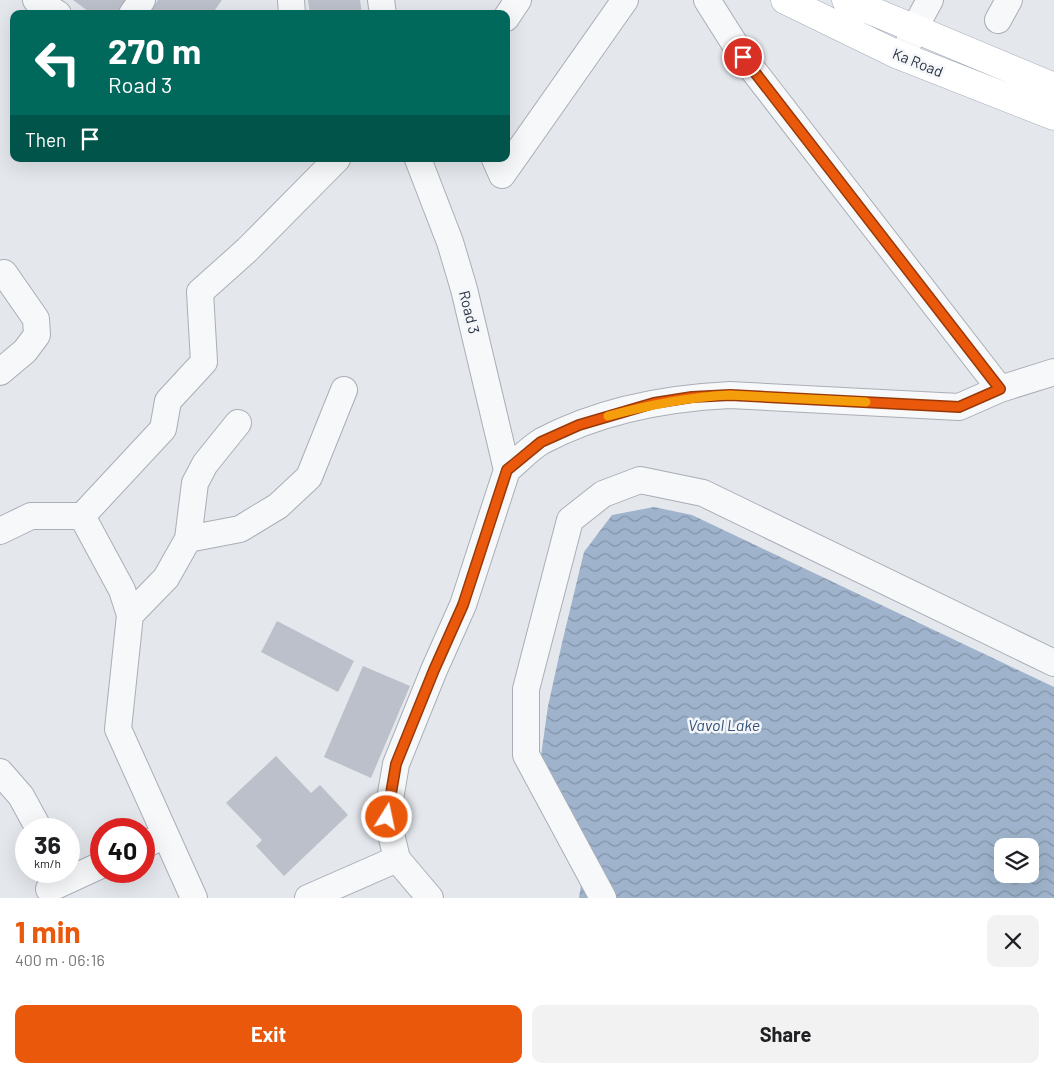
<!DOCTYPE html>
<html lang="en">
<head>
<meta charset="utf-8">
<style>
	body { margin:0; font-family:Barlow,sans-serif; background:#f2f2f2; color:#202124; height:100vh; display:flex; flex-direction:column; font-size:19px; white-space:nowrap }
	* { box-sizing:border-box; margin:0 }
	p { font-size:16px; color:#757577 }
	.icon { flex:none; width:28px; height:28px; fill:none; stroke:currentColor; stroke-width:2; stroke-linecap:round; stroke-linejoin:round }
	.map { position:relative; height:898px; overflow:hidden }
	.panel { display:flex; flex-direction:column; background:#fff; flex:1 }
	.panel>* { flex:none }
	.hud { position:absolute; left:10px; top:10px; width:500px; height:152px; border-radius:10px; box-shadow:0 5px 20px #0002; background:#00695c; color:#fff; overflow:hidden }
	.tools { position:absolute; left:994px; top:838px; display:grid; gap:10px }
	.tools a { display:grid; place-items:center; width:45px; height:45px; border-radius:10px; background:#fff; box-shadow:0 5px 20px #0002; font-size:25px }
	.speed { position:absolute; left:15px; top:818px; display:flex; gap:10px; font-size:25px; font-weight:700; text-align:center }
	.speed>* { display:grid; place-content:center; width:65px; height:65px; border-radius:50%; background:#fff; box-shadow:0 5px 20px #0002; line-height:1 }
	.speed small { font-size:12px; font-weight:400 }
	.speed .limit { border:8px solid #d22; background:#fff; color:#111 }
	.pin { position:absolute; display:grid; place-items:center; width:42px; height:42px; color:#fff; margin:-21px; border:2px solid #fff; border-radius:50%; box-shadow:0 1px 5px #0007 }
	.me { position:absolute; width:55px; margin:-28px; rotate:10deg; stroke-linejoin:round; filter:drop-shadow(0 0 4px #0008) }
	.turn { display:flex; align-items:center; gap:18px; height:105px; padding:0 15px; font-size:22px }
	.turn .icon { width:65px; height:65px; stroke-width:2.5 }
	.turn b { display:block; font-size:35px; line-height:42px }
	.then { display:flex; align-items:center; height:48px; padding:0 15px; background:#0003; gap:10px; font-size:19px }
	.round { display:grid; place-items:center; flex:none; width:52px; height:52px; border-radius:10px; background:#f2f2f2 }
	.overview { display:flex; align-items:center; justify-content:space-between; height:85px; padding:0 15px }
	h1 { font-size:30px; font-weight:700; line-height:38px; color:#ea580c }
	.action { display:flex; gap:10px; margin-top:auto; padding:10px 15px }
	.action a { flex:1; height:58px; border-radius:10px; background:#ea580c; color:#fff; font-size:20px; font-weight:700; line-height:58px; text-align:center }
	.action a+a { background:#f2f2f2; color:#202124 }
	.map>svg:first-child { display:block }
	.water { fill:url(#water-waves); fill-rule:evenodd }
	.building { fill:#bbc0ca }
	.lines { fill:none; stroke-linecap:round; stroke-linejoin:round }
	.minor-casing { stroke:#a9aeb7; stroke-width:28 }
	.major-casing { stroke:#a3abb8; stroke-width:29 }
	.minor { stroke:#f7f8fa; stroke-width:26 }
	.major { stroke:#fff; stroke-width:28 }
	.route-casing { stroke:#983908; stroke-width:12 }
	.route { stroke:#ea580c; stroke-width:9 }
	.slow { stroke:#f59e0b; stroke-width:9 }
	.labels { text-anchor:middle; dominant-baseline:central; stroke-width:5; stroke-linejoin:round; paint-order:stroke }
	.street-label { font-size:15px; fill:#2b3445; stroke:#f4f6f9 }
	.water-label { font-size:16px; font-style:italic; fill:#34527a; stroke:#f4f6f9 }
</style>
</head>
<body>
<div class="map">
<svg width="1054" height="898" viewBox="0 0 1054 898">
	<defs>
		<pattern id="water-waves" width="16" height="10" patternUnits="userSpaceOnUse" patternTransform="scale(1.25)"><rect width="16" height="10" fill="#9fb4cc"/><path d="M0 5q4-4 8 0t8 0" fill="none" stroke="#8293a7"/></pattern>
	</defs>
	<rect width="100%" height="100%" fill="#e4e7ec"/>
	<!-- water -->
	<path class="water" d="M 654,507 L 692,515 L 1054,687 L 1054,898 L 579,898 L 582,879 L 541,756 L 548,706 L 562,643 L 584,552 L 612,515 ZM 1002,846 L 1030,846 L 1030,874 L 1002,874 Z"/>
	<!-- building -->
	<path class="building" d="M 73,0 L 135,0 L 125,14 L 92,14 Z
		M 158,0 L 222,0 L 212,14 L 148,14 Z
		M 308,0 L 360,0 L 362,14 L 310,14 Z
		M 277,621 L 354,661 L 338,692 L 261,652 Z
		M 363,666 L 410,686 L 371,778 L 324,757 Z
		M 276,756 L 311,793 L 320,785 L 348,815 L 284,876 L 256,846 L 262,840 L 226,803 Z"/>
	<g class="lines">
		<defs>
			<path id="minor" d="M 36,0 L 58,14
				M 291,0 L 292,14
				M 381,0 L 383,14
				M 132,14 L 142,0
				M 506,18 L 518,0
				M 998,20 L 1009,0
				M 903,57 L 914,29 L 930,0
				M 418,159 L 450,242 L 464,289 L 507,470 L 463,605 L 434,670 L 396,764 L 387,817 L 397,859 L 430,898
				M 495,159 L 502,175 L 625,0
				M 0,372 L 25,351 L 37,335 L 36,319 L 4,273
				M 1000,389 L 1054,372
				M 507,470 C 518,461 530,448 542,441 C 599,411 667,398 730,395 L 959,407 L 1000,389 L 743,57 L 707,0
				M 0,531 L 31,516 L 82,516
				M 188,539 L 240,529 L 278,506 L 309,477 L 344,390
				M 130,615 L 166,578 L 188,539 L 195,483 L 205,464 L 238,423
				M 0,772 L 21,796 L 39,829
				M 144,845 L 165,835
				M 49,889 L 101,865
				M 194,898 L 118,729 L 130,615 L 122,590 L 82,516 L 163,429 L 168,401 L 204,362 L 200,292 L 247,250 L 337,159
				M 308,898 L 397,859
				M 603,898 L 526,755 L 526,689 L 570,520 L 603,494 L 640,480 L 703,493 L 1054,663"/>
			<path id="major" d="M 785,0 L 896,54 L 1054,116
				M 846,0 L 1054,87"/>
		</defs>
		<!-- minor casing -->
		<use href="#minor" class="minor-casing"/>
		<!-- major casing -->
		<use href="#major" class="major-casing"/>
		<!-- minor -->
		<use href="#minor" class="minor"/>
		<!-- major -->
		<use href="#major" class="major"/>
	</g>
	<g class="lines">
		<defs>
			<path id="route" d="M 387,817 L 396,764 L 434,670 L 463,605 L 507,470 L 541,442 L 579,425 L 654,403 L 692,397 L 730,395 L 959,407 L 1000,389 L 743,57"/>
		</defs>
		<!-- route casing -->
		<use href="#route" class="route-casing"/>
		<!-- route -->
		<use href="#route" class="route"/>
		<!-- slow -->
		<path class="slow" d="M 608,416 C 649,405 687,397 730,395 L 866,402"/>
	</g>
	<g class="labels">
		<!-- street labels -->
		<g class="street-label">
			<text transform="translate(918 62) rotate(22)">Ka Road</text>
			<text transform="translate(470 312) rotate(76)">Road 3</text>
		</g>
		<!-- water labels -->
		<g class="water-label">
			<text x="724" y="724">Vavol Lake</text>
		</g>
	</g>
</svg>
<div class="tools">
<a><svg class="icon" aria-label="layers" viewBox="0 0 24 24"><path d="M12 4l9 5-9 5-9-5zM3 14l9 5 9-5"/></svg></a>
</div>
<div class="speed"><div>36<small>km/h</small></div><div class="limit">40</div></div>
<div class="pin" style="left:743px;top:57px;background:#d93025"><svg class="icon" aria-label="arrive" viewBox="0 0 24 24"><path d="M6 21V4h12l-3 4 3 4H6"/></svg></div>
<svg class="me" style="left:387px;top:817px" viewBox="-20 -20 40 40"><circle r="17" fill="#ea580c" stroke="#fff" stroke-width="3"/><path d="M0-11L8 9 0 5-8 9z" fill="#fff"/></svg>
<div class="hud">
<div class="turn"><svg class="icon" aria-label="left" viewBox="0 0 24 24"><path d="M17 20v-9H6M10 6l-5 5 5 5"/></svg><div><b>270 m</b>Road 3</div></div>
<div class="then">Then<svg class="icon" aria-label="arrive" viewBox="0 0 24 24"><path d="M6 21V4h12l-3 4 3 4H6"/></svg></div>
</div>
</div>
<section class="panel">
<div class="overview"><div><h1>1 min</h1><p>400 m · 06:16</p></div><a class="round"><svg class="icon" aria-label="close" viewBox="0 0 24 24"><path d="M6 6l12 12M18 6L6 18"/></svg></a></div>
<div class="action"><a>Exit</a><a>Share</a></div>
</section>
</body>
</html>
